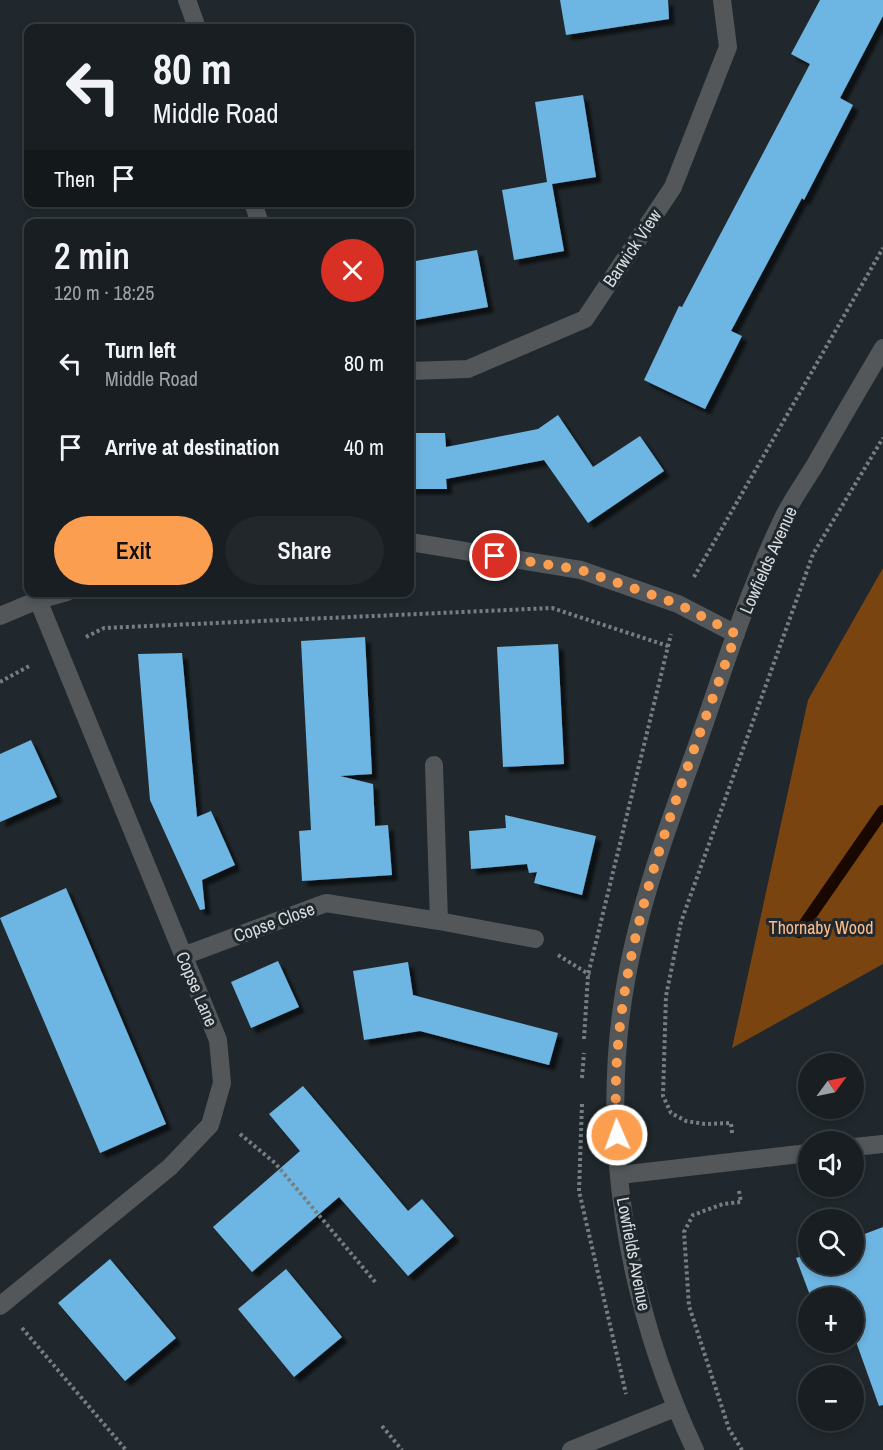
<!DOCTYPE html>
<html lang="en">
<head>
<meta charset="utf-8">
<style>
	body { margin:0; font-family:"Archivo Narrow",sans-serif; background:#21272a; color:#f1f3f6; height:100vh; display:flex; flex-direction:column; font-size:22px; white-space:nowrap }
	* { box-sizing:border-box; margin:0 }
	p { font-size:20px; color:#9fa2a5 }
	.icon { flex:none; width:33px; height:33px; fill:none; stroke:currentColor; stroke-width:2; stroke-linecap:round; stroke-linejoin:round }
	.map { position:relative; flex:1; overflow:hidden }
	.side { position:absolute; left:24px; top:219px; width:390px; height:378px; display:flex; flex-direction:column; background:#181e22; border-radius:12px; box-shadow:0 3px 9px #0003,0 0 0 2px #363c40 }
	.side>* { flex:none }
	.banner { position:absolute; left:24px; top:24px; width:390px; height:183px; border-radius:12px; box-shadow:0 3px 9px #0003,0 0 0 2px #363c40; background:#181e22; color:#f1f3f6; overflow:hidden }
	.needle { width:39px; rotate:57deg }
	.tools { position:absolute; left:798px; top:1053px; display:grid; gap:12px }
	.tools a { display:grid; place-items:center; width:66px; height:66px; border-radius:50%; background:#181e22; box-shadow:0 3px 9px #0003,0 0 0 2px #363c40; font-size:30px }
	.pin { position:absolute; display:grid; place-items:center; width:51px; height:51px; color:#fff; margin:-26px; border:3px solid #fff; border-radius:50%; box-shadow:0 2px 6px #0007 }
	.me { position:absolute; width:66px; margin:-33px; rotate:358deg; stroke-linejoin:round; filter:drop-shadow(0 0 4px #0008) }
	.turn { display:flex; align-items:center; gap:21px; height:126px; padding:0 30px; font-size:27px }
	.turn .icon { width:78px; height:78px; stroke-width:2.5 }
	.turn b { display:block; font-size:42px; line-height:51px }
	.then { display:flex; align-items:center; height:57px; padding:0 30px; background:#0003; gap:12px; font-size:22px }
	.round { display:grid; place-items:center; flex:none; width:63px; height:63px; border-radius:32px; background:#21272a }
	.headline { display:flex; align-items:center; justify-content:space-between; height:102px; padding:0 30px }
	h1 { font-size:36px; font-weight:600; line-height:45px }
	.button { display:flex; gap:12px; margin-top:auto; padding:12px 30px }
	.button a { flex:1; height:69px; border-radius:36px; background:#fb9e50; color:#111; font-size:24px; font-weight:600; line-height:69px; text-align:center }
	.button a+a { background:#21272a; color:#f1f3f6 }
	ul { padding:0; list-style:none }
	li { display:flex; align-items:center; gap:18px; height:84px; padding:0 30px }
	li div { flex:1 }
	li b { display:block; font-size:22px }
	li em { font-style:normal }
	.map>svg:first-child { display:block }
	.forest { fill:#7a4410 }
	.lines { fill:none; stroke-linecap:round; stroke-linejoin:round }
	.stream { stroke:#180800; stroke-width:12 }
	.building { fill:#6db5e2; filter:url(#shadow) }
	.path { stroke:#777e82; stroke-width:4; stroke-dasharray:3 3; stroke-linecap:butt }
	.minor { stroke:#53575a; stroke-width:18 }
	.route { stroke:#fb9e50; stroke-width:10; stroke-dasharray:0 18 }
	.labels { text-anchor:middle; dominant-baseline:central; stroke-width:6; stroke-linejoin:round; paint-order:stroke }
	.street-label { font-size:18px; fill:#d5dbde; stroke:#20282d }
	.park-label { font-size:18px; fill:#ffbc89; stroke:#20282d }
</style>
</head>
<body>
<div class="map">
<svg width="883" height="1450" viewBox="0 0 883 1450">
	<defs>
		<filter id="shadow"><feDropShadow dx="5.5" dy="5.5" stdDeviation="1.5" flood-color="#0009"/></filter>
	</defs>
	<rect width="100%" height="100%" fill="#20282d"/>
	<!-- forest -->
	<path class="forest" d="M 883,568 L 883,964 L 732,1048 L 808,700 Z"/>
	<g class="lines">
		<!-- stream -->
		<path class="stream" d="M 799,932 L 883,811"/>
	</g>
	<!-- building -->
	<path class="building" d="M 560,0 L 668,0 L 669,19 L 566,35 Z
		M 820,0 L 883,0 L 883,16 L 840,98 L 853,105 L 804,200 L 802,198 L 731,331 L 742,336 L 705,409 L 644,380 L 679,306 L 682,307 L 810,64 L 791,54 Z
		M 583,95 L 596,177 L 552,184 L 564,251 L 514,260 L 502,190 L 547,182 L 535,102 Z
		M 477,250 L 488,307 L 410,321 L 410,262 Z
		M 558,415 L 593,467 L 640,436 L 664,471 L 588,523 L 544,460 L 446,479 L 447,489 L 410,489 L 410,433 L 445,433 L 446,447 L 538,429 Z
		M 365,637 L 372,774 L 340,776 L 373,784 L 375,826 L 388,825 L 392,875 L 302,881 L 299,831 L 311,830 L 301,641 Z
		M 558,644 L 564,764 L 503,767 L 497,647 Z
		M 182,653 L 197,817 L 211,811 L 235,865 L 202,880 L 205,909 L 200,910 L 150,800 L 138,654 Z
		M 31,740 L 57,797 L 0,822 L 0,754 Z
		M 505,815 L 596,836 L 582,895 L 534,883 L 537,872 L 529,873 L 527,864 L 471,869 L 469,831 L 506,828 Z
		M 66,888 L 166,1124 L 100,1153 L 0,918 Z
		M 278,961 L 299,1007 L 251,1028 L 231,982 Z
		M 408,962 L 413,995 L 558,1033 L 549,1065 L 420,1031 L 364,1040 L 353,971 Z
		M 303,1086 L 408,1211 L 422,1199 L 454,1236 L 408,1276 L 339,1197 L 252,1272 L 213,1227 L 300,1151 L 269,1114 Z
		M 883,1227 L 883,1405 L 879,1406 L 854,1336 L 854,1298 L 811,1298 L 796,1258 L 808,1254 L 808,1264 L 854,1264 L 854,1238 Z
		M 110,1259 L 176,1338 L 125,1381 L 58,1303 Z
		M 286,1269 L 342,1337 L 294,1377 L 238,1309 Z"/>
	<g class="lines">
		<!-- path -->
		<path class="path" d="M 694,577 L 883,248
			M 86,637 L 104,628 L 552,608 L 668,646
			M 0,682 L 31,665
			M 558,955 L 590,975
			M 584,1039 L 588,975 L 671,634
			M 582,1078 L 584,1053
			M 582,1104 L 579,1191 L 626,1394
			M 732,1133 L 731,1123 L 705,1124 L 686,1121 L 671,1113 L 663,1096 L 666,996 L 681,922 L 813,554 L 883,438
			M 240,1134 L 275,1163 L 376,1283
			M 739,1191 L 741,1202 L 723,1204 L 693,1215 L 684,1232 L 689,1306 L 729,1429 L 742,1450
			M 22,1328 L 126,1450
			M 382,1426 L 402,1450"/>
		<!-- minor -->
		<path class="minor" d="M 187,0 L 197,28
			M 253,202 L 260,224
			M 410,371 L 468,369 L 585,319 L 673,187 L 728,47 L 722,0
			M 410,542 L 581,570 L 678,604 L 736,634
			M 0,616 L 38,600 L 67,592
			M 439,921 L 535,939
			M 183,956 L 326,903 L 439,921 L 434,765
			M 854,1147 L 883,1144
			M 620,1175 L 808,1153
			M 0,1306 L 170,1167 L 210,1125 L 222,1083 L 218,1040 L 38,600
			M 571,1450 L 675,1408
			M 695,1450 C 627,1306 598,1139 626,981 C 640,902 668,826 695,751 C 722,674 747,594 782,520 C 791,501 804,483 815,465 C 837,426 860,387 883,348"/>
	</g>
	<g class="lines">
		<!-- route -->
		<path class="route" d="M 495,556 L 581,570 L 678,604 L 736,634 C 679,795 605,961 617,1135"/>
	</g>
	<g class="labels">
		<!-- street labels -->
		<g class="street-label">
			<text transform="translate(632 248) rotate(-56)">Barwick View</text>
			<text transform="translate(768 560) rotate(-66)">Lowfields Avenue</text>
			<text transform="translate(274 922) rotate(-20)">Copse Close</text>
			<text transform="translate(197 989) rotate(67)">Copse Lane</text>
			<text transform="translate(634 1254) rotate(79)">Lowfields Avenue</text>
		</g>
		<!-- park labels -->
		<g class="park-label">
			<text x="821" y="927">Thornaby Wood</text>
		</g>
	</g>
</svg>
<div class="tools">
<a><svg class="needle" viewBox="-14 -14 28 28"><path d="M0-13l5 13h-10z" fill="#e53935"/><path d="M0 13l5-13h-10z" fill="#9fa2a5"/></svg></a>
<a><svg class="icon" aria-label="sound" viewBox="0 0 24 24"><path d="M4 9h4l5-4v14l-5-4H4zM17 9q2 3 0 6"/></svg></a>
<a><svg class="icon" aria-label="search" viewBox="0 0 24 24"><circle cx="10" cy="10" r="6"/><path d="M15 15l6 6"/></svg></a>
<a>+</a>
<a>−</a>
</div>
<div class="pin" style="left:495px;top:556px;background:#d93025"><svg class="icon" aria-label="arrive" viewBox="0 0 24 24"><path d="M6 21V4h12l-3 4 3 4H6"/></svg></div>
<svg class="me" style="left:617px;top:1135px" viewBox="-20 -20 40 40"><circle r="17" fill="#fb9e50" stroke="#fff" stroke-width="3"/><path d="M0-11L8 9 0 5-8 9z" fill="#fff"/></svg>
<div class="banner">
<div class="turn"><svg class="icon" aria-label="left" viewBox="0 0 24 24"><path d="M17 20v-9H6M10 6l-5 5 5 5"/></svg><div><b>80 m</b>Middle Road</div></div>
<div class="then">Then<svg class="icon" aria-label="arrive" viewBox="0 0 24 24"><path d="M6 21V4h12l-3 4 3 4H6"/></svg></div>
</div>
<section class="side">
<div class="headline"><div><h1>2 min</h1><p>120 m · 18:25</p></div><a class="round" style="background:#d93025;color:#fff"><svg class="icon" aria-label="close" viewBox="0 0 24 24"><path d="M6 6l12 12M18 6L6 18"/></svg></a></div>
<ul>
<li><svg class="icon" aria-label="left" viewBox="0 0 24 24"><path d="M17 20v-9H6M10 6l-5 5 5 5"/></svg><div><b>Turn left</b><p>Middle Road</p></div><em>80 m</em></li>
<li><svg class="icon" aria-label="arrive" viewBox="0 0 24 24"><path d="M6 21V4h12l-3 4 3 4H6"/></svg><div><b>Arrive at destination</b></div><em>40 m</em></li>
</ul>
<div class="button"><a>Exit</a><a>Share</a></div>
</section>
</div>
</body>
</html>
